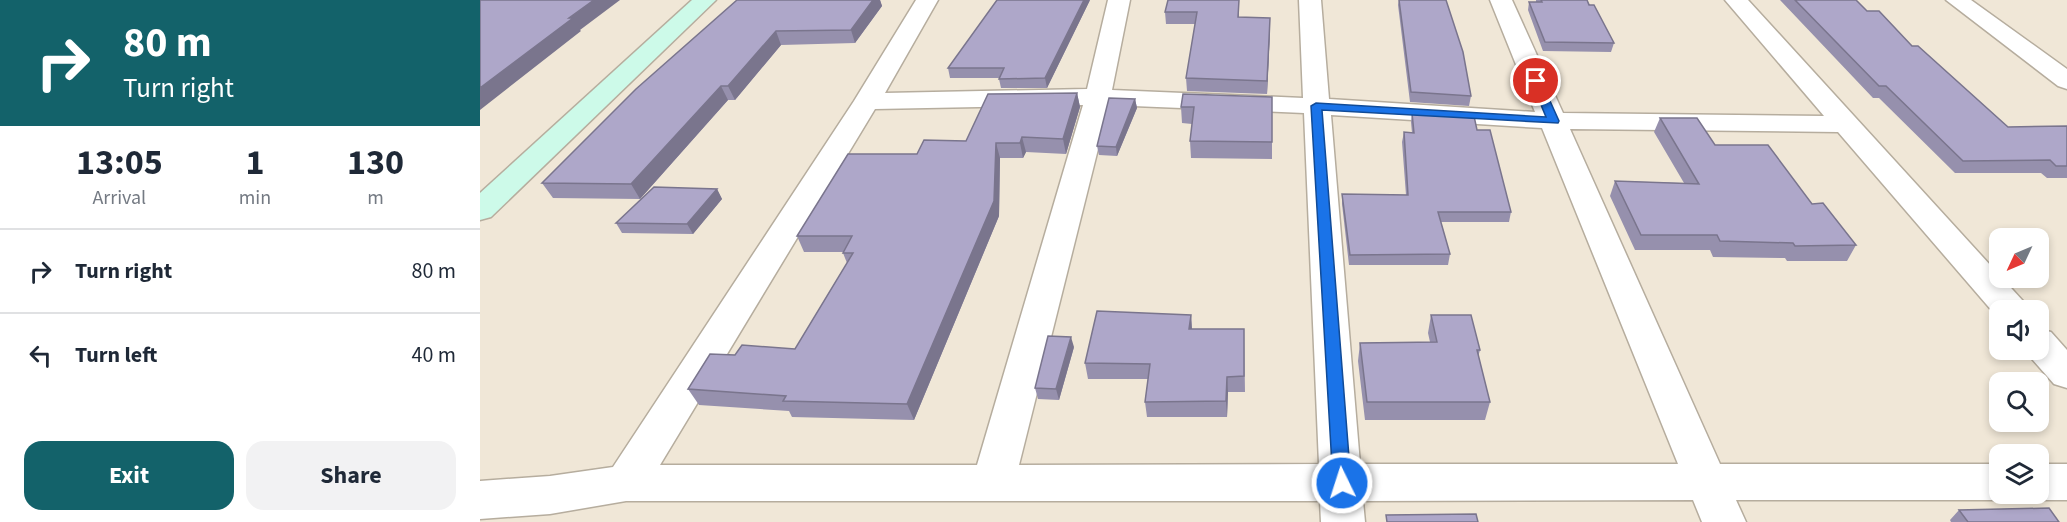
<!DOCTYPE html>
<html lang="en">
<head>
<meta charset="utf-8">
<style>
	body { margin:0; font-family:"Source Sans 3",sans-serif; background:#f2f2f3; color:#1f2937; height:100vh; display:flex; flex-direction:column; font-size:22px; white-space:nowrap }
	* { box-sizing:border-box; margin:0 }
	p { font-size:20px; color:#747a83 }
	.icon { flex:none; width:33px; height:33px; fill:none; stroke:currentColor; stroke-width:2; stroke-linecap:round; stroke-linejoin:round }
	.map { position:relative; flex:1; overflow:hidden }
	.drawer { display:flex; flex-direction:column; background:#fff; width:480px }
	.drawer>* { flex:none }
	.banner { background:#13626a; color:#fff; overflow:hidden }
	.needle { width:39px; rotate:226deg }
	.tools { position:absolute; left:1509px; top:228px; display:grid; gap:12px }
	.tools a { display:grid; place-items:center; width:60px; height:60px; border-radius:12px; background:#fff; box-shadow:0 3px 9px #0003; font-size:30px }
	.pin { position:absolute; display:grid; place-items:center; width:51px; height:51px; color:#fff; margin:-26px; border:3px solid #fff; border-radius:50%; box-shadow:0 2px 6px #0007 }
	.me { position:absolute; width:66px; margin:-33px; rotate:356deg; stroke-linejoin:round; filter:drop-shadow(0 0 4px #0008) }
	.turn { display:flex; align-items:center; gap:21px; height:126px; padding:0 24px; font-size:27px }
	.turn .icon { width:78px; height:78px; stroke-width:2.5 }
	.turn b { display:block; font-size:42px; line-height:51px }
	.eta { display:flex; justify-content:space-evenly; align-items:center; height:102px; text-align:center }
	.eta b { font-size:36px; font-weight:700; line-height:42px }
	.primary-button { display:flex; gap:12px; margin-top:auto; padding:12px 24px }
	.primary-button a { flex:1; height:69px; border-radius:18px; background:#13626a; color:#fff; font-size:24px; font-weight:700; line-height:69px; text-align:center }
	.primary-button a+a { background:#f2f2f3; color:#1f2937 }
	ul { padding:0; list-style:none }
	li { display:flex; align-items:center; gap:18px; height:84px; padding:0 24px; border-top:2px solid #e0e1e3 }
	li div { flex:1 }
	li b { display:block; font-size:22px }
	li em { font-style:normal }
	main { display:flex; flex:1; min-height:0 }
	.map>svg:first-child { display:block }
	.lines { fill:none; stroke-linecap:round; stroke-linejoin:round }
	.street-casing { stroke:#b6ad9e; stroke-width:3 }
	.secondary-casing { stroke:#b6ad9e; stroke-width:3 }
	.street { fill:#fff; fill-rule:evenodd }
	.secondary { fill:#cdfae9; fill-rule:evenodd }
	.wall { fill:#9690ad }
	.shaded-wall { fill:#7a758d }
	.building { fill:#aea7c9; stroke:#7a758d; stroke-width:1.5 }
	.route { fill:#1a73e8; stroke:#114b97; stroke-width:1.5 }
</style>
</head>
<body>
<main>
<section class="drawer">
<div class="banner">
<div class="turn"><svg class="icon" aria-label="right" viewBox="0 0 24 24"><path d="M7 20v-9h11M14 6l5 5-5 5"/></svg><div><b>80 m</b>Turn right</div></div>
</div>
<div class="eta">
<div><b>13:05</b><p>Arrival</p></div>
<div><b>1</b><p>min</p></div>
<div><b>130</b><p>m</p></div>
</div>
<ul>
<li><svg class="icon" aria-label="right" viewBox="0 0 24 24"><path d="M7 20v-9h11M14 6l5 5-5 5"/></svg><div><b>Turn right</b></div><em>80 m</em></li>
<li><svg class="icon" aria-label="left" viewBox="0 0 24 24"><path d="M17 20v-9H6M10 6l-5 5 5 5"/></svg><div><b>Turn left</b></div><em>40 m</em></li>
</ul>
<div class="primary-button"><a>Exit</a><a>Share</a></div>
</section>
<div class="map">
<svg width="1587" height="522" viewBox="0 0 1587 522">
	<rect width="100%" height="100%" fill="#f0e7d7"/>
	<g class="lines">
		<defs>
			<path id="street" d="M 436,0 L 458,0 L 405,93 L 607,89 L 628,0 L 650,0 L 632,90 L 823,98 L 819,0 L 841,0 L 849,99 L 1055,112 L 1010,0 L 1032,0 L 1083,113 L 1344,116 L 1245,0 L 1268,0 L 1543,301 L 1549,310 L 1520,310 L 1519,319 L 1358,132 L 1090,129 L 1240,464 L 1520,464 L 1520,494 L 1536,494 L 1520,500 L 1256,500 L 1266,522 L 1222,522 L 1213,500 L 883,501 L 885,522 L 841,522 L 840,501 L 146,501 L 70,514 L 0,519 L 0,481 L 70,476 L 133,467 L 374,101 ZM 603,105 L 497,465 L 180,465 L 395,109 ZM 629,105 L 824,113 L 839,464 L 539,465 ZM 851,115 L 1062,128 L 1198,464 L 880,464 Z
				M 1466,0 L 1491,0 L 1587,69 L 1587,89 L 1578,86 Z
				M 1558,329 L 1571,332 L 1587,350 L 1587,388 L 1574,384 L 1544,350 L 1558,350 Z
				M 1558,464 L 1587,464 L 1587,500 L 1558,500 L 1543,495 L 1558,494 Z"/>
			<path id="secondary" d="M 212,0 L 236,0 L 11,217 L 0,220 L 0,193 Z"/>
		</defs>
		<!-- street casing -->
		<use href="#street" class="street-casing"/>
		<!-- secondary casing -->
		<use href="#secondary" class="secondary-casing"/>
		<!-- street -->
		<use href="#street" class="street"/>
		<!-- secondary -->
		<use href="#secondary" class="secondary"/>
	</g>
	<!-- wall -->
	<path class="wall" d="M 257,0 L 400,0 L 402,6 L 375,43 L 301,45 L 255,100 L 248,100 L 160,199 L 73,198 L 62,183 Z
		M 610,0 L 567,88 L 521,88 L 519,79 L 519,78 L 470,78 L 468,68 Z
		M 759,0 L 759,17 L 790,30 L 787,94 L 707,91 L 706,78 L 715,24 L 686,24 L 685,12 Z
		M 919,0 L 966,0 L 991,96 L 989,106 L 930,102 L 918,5 Z
		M 1056,0 L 1107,0 L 1134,43 L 1131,52 L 1063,51 L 1048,10 L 1049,2 L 1056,2 Z
		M 1300,0 L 1376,0 L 1387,11 L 1528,127 L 1587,126 L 1587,178 L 1567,178 L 1561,173 L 1475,173 L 1399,98 L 1393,98 Z
		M 597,93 L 600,107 L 586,154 L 546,152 L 543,158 L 520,158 L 519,216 L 434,420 L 312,417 L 309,411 L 219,405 L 208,389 L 315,349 L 367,263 L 363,253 L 364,252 L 324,252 L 317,236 L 437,154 L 486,141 Z
		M 792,97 L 792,159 L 711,158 L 710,141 L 712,124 L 702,123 L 701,107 Z
		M 655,99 L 657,108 L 637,156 L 619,155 L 617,146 Z
		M 932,113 L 997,130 L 1031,212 L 1029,222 L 961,222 L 970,254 L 968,265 L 869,265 L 862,204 L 862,194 L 926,195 L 922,142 L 924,132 L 932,133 L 931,122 Z
		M 1180,118 L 1235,145 L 1332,204 L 1376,245 L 1367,261 L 1307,261 L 1305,258 L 1233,257 L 1230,250 L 1155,250 L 1130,196 L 1135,181 L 1204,183 L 1174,132 Z
		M 237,189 L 242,199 L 213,234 L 142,233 L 136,223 Z
		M 711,315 L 712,329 L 764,329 L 765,392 L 748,392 L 747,417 L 667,417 L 665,402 L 668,379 L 608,379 L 605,363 Z
		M 951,315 L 1000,350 L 998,357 L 1010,402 L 1005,420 L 885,420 L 878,361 L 880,343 L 950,342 L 948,333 Z
		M 594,347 L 579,400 L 558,399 L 555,388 Z
		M 1479,510 L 1579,522 L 1471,522 L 1470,520 Z"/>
	<!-- shaded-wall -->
	<path class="shaded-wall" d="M 114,0 L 140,0 L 100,30 L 101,31 L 0,110 L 0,88 L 89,18 Z
		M 393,0 L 400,0 L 402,6 L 375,43 L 371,30 Z
		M 604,0 L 610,0 L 567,88 L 565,78 Z
		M 790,18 L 790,30 L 787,94 L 787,81 Z
		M 296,31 L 301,45 L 255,100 L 248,86 Z
		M 241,86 L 248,100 L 160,199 L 151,184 Z
		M 597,93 L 600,107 L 586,154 L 583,139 Z
		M 655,99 L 657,108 L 637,156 L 636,147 Z
		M 542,137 L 546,152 L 543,158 L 540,143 Z
		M 516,143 L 520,158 L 519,216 L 434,420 L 427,404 Z
		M 237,189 L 242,199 L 213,234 L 207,224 Z
		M 711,315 L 712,331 L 709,329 Z
		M 591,337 L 594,347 L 579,400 L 576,389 Z
		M 747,377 L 748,392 L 747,417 L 746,401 Z"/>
	<!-- building -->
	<path class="building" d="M 0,0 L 114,0 L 89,18 L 93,18 L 0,88 Z
		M 257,0 L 393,0 L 371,30 L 296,31 L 248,86 L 241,86 L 151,184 L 62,183 L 156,89 Z
		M 517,0 L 604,0 L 565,78 L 519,79 L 524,68 L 468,68 Z
		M 688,0 L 759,0 L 758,17 L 790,18 L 787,81 L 706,78 L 717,12 L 685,12 Z
		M 919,0 L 966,0 L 983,52 L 991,96 L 931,92 Z
		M 1061,0 L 1107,0 L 1109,5 L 1114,5 L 1134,43 L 1065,42 L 1049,2 L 1062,2 Z
		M 1315,0 L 1376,0 L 1387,11 L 1399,11 L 1432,46 L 1438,46 L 1528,127 L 1587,126 L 1587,166 L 1576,166 L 1570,160 L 1483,161 L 1406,86 L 1399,86 Z
		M 597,93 L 583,139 L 542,137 L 540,143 L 516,143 L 514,201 L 427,404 L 303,401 L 306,396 L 208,389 L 230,354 L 255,355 L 262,345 L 315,349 L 373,253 L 363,253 L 372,236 L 317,236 L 368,154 L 437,154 L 444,140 L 486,141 L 508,94 Z
		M 703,94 L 792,97 L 792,142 L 710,141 L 714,107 L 701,107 Z
		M 629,98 L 655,99 L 636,147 L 617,146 Z
		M 932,113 L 994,116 L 997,130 L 1010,130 L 1031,212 L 958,212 L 970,254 L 870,255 L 862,194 L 928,195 L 924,132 L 934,133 Z
		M 1180,118 L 1217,118 L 1235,145 L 1288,145 L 1332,204 L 1343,203 L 1376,245 L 1315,246 L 1313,243 L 1240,241 L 1237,235 L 1161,235 L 1135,181 L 1219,184 Z
		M 174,187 L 237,189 L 207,224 L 136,223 Z
		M 617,311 L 711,315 L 709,329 L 764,329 L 764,376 L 747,377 L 746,401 L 665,402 L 670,364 L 605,363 Z
		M 951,315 L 991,315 L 1000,350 L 997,350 L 1010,402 L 887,402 L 880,343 L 957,342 Z
		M 568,336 L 591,337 L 576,389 L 555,388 Z
		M 1569,508 L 1579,522 L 1488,522 L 1479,510 Z
		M 996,514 L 998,522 L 907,522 L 906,515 Z"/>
	<!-- route -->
	<path class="route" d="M 1056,77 L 1061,81 L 1079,121 L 1078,123 L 842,110 L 871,483 L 868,488 L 862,490 L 856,488 L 853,483 L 831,106 L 836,103 L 1066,117 L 1051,81 Z"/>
</svg>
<div class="tools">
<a><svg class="needle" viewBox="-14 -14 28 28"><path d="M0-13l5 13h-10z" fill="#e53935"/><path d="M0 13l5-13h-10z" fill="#747a83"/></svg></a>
<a><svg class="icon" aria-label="sound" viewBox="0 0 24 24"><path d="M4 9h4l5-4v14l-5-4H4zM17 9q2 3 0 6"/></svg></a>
<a><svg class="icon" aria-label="search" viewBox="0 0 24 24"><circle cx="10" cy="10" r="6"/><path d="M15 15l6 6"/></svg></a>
<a><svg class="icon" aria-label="layers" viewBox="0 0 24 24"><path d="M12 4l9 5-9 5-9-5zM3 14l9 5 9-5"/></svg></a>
</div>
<div class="pin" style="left:1056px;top:81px;background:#d93025"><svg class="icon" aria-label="arrive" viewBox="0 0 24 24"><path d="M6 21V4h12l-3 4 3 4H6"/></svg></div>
<svg class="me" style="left:862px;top:483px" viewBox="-20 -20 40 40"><circle r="17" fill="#1a73e8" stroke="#fff" stroke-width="3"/><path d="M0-11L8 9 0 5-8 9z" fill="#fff"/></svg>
</div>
</main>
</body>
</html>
